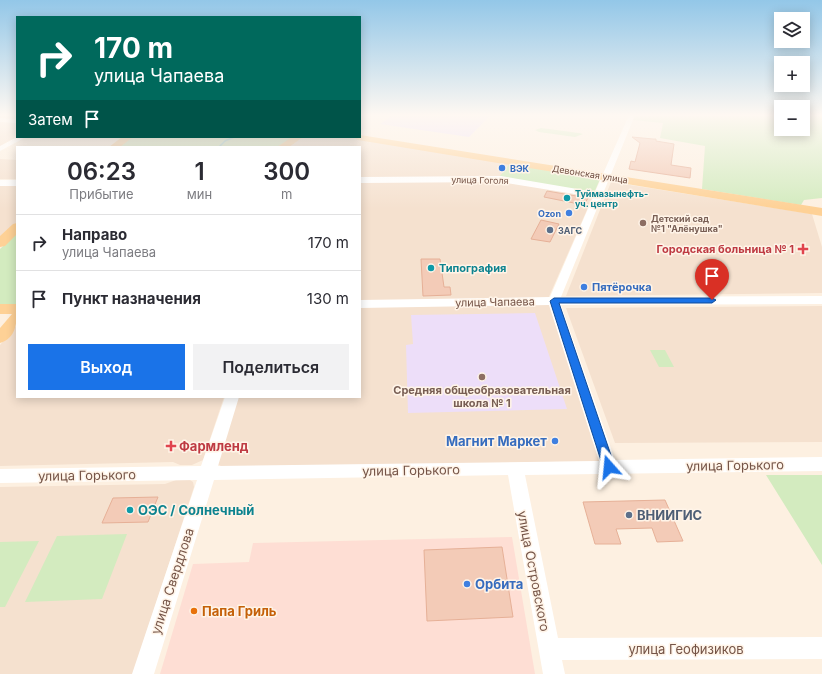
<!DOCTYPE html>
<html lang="ru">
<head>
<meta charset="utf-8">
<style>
	body { margin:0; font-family:Inter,sans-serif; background:#f2f2f3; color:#2b2b33; height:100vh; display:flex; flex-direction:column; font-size:15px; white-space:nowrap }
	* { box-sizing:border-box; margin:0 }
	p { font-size:13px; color:#7c7c81 }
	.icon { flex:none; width:22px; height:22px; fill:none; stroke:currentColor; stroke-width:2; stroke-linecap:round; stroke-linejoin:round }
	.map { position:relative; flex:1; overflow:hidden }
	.drawer { position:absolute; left:16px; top:146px; width:345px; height:252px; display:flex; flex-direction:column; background:#fff; border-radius:0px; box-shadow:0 2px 10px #0003 }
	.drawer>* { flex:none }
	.banner { position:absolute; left:16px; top:16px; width:345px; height:122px; border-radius:0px; box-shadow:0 2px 10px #0003; background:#00695c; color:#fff; overflow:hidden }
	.tools { position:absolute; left:774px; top:12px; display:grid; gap:8px }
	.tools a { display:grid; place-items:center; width:36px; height:36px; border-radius:0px; background:#fff; box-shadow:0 2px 10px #0003; font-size:20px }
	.pin { position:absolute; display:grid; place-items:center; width:34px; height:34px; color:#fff; margin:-41px -17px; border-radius:50% 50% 50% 0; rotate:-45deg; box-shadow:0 0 4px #0007 }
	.pin .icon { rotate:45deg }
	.me { position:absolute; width:44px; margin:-22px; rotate:342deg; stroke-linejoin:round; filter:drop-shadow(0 0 3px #0008) }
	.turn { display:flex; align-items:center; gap:14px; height:84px; padding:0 12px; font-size:18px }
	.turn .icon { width:52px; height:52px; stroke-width:2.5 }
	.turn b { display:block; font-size:28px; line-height:34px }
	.then { display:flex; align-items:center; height:38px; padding:0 12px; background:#0003; gap:8px; font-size:15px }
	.eta { display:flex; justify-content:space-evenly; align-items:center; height:68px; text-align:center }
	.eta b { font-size:24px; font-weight:600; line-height:28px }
	.cta { display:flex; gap:8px; margin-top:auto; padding:8px 12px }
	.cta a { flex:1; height:46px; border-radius:0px; background:#1a73e8; color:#fff; font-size:16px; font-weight:600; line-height:46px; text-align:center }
	.cta a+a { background:#f2f2f3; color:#2b2b33 }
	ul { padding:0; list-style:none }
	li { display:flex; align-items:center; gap:12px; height:56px; padding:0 12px; border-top:1px solid #e1e1e2 }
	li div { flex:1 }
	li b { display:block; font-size:15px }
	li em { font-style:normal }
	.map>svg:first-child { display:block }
	.residential { fill:#f5e1cf }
	.commercial { fill:#feded4 }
	.education { fill:#eddef9 }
	.green { fill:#d3ebbf }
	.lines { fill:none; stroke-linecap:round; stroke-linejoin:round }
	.stream { stroke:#9bd3d9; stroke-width:1.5 }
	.building { fill:#f3cbb7; stroke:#e6b097 }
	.minor { fill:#fff; fill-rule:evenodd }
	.major { fill:#fed196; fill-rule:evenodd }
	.route { fill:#1a73e8; stroke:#114b97 }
	.shop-dot { fill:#3f7fe0; stroke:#fff4e8; stroke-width:1.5 }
	.culture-dot { fill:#0f9aa8; stroke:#fff4e8; stroke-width:1.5 }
	.education-dot { fill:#8d6e63; stroke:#fff4e8; stroke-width:1.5 }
	.service-dot { fill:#5c6f8a; stroke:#fff4e8; stroke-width:1.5 }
	.health-dot { fill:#e0444e; stroke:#fff4e8; stroke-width:1.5 }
	.food-dot { fill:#e8710a; stroke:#fff4e8; stroke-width:1.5 }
	.labels { text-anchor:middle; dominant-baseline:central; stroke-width:3; stroke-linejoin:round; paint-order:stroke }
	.far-shop-label { font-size:9px; font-weight:bold; fill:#366cbe; stroke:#fff4e8; text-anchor:start }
	.far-street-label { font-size:9px; fill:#755447; stroke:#fff4e8 }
	.far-culture-label { font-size:9px; font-weight:bold; fill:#0d838f; stroke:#fff4e8; text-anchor:start }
	.far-education-label { font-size:9px; font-weight:bold; fill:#785e54; stroke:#fff4e8; text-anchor:start }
	.far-service-label { font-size:9px; font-weight:bold; fill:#4e5e75; stroke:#fff4e8; text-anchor:start }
	.health-label { font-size:11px; font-weight:bold; fill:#be3a42; stroke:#fff4e8; text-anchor:end }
	.culture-label { font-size:11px; font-weight:bold; fill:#0d838f; stroke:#fff4e8; text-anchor:start }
	.shop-label { font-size:11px; font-weight:bold; fill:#366cbe; stroke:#fff4e8; text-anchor:start }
	.street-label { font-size:11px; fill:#755447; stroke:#fff4e8 }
	.education-label { font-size:11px; font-weight:bold; fill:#785e54; stroke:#fff4e8 }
	.near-shop-label { font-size:13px; font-weight:bold; fill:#366cbe; stroke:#fff4e8; text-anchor:end }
	.near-health-label { font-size:13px; font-weight:bold; fill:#be3a42; stroke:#fff4e8; text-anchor:start }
	.near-street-label { font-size:13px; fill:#755447; stroke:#fff4e8 }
	.near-culture-label { font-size:13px; font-weight:bold; fill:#0d838f; stroke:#fff4e8; text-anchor:start }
	.near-service-label { font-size:13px; font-weight:bold; fill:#4e5e75; stroke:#fff4e8; text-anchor:start }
	.near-food-label { font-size:13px; font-weight:bold; fill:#c56008; stroke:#fff4e8; text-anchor:start }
</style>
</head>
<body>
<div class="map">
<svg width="822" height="674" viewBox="0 0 822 674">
	<rect width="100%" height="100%" fill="#fdf0e1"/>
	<!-- residential -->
	<path class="residential" d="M 0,115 L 17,115 L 17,137 L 0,148 Z
		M 303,137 L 349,137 L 510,163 L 499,177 L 360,178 L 360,147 L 287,147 Z
		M 0,159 L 17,160 L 17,179 L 0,179 Z
		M 503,180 L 593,196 L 548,299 L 360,302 L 360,181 Z
		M 611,182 L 812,214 L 822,247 L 822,293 L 566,296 Z
		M 0,184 L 17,184 L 17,223 L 0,238 Z
		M 550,304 L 600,461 L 225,468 L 217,464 L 236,397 L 360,397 L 360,307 Z
		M 822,306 L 822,442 L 615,443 L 566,308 Z
		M 17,325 L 17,397 L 224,397 L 203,460 L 192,465 L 180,465 L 173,462 L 0,466 L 0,345 Z
		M 176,480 L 190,480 L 193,482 L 194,487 L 133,674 L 0,674 L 0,487 L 165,484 Z"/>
	<!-- commercial -->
	<path class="commercial" d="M 512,537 L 535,674 L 160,674 L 193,564 L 249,562 L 253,543 Z"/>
	<!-- education -->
	<path class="education" d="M 393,115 L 491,115 L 469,137 L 380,124 Z
		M 535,313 L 567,409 L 408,413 L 406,345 L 413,344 L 411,315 Z"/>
	<!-- green -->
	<path class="green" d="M 635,115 L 781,115 L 781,129 L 803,129 L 803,115 L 822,115 L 822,198 L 804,200 L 801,205 L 702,189 L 705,146 L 660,138 L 663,123 L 633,120 Z
		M 541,128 L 579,133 L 583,134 L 575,137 L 539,132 L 535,130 Z
		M 132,137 L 294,137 L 277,147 L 118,147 Z
		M 510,163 L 601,177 L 594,193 L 499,177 Z
		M 17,233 L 17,304 L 0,305 L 0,249 Z
		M 650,350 L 665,350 L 674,367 L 659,367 Z
		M 766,475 L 822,475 L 822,565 Z
		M 127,534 L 102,599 L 25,602 L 57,536 Z
		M 39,541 L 5,607 L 0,607 L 0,542 Z"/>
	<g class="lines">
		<!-- stream -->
		<path class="stream" d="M 219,147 L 225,141 L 234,137"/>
	</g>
	<!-- building -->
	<path class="building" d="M 632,137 L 653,139 L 656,139 L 656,141 L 674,144 L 671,165 L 691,168 L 690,178 L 629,169 L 631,161 L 635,162 L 640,143 Z
		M 547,191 L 588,198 L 584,205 L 544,197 Z
		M 541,220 L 559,224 L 550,242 L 531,239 Z
		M 421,259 L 440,259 L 444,287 L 450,287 L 451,295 L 423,296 Z
		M 158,497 L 148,522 L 102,523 L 113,498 Z
		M 665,500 L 683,541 L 657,542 L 652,528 L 616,529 L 621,544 L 595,544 L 583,502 Z
		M 502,547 L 513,617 L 427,621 L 424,550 Z"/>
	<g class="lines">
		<!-- minor -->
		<path class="minor" d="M 629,115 L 635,115 L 561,297 L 822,296 L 822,304 L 561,305 L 615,460 L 822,457 L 822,471 L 525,475 L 558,638 L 822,637 L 822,659 L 562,660 L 565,674 L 543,674 L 508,475 L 214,480 L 154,674 L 132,674 L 197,480 L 0,483 L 0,469 L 201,466 L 225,397 L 239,397 L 218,466 L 599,461 L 549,305 L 360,308 L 360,300 L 550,297 L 593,197 L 501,182 L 360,183 L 360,177 L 501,176 L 595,192 Z
			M 0,118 L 17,119 L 17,123 L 0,122 Z
			M 17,137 L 26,137 L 0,151 L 0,146 Z
			M 0,180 L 17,180 L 17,186 L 0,186 Z"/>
		<!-- major -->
		<path class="major" d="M 360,135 L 822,208 L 822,216 L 358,140 L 353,137 L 360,137 Z
			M 122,137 L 133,137 L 120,147 L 109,147 Z
			M 292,137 L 303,137 L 289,147 L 277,147 Z
			M 17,223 L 17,234 L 5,246 L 0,247 L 0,236 L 13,224 Z
			M 0,304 L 17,304 C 17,319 18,338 0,343 L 0,328 L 12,314 L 0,314 Z"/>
	</g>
	<!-- sky -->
	<linearGradient id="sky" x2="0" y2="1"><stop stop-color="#93c7e8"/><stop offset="0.55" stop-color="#fef8f2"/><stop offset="1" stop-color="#fef8f2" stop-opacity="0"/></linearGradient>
	<rect width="822" height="209" fill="url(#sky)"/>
	<!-- route -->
	<path class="route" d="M 554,298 L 712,298 L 716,300 L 712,303 L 559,303 L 615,467 L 613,470 L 605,470 L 603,467 L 550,301 Z"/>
	<!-- markers -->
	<g class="shop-dot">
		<circle cx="502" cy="168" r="4"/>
		<circle cx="569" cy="213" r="4"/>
		<circle cx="584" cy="287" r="4"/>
		<circle cx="555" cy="441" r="4"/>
		<circle cx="467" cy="584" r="4"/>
	</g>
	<g class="culture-dot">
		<circle cx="567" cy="198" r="4"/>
		<circle cx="431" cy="268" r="4"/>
		<circle cx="130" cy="510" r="4"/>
	</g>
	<g class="education-dot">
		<circle cx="643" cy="223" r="4"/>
		<circle cx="482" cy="377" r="4"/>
	</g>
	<g class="service-dot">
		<circle cx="550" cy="230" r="4"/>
		<circle cx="629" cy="515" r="4"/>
	</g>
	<g class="health-dot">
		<path d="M801 243h4v4h4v4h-4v4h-4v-4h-4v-4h4z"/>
		<path d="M169 440h4v4h4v4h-4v4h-4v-4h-4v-4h4z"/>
	</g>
	<circle class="food-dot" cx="194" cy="611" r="4"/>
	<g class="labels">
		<!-- far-shop labels -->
		<g class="far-shop-label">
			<text x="510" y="168">ВЭК</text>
			<text x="561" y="213" text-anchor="end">Ozon</text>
		</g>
		<!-- far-street labels -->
		<g class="far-street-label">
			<text transform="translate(590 174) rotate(9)">Девонская улица</text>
			<text transform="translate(480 180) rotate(1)">улица Гоголя</text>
		</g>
		<!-- far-culture labels -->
		<g class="far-culture-label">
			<text x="575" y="193">Туймазынефть-<tspan x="575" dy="10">уч. центр</tspan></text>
		</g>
		<!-- far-education labels -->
		<g class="far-education-label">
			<text x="651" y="218">Детский сад<tspan x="651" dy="10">№1 "Алёнушка"</tspan></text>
		</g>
		<!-- far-service labels -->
		<g class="far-service-label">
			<text x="558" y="230">ЗАГС</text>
		</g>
		<!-- health labels -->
		<g class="health-label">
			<text x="794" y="249">Городская больница № 1</text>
		</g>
		<!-- culture labels -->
		<g class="culture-label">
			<text x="439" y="268">Типография</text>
		</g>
		<!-- shop labels -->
		<g class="shop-label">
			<text x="592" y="287">Пятёрочка</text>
		</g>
		<!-- street labels -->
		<g class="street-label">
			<text transform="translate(495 302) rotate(-1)">улица Чапаева</text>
		</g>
		<!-- education labels -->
		<g class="education-label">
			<text x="482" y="390">Средняя общеобразовательная<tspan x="482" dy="13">школа № 1</tspan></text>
		</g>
		<!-- near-shop labels -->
		<g class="near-shop-label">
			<text x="547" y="441">Магнит Маркет</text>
			<text x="475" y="584" text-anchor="start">Орбита</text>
		</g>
		<!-- near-health labels -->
		<g class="near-health-label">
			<text x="179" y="446">Фармленд</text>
		</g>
		<!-- near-street labels -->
		<g class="near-street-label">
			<text transform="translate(735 465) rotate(-1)">улица Горького</text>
			<text transform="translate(411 470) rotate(-1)">улица Горького</text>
			<text transform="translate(87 475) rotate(-1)">улица Горького</text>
			<text transform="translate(534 571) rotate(79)">улица Островского</text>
			<text transform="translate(172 581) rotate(-72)">улица Свердлова</text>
			<text x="686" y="649">улица Геофизиков</text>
		</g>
		<!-- near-culture labels -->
		<g class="near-culture-label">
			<text x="138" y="510">ОЭС / Солнечный</text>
		</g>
		<!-- near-service labels -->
		<g class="near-service-label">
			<text x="637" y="515">ВНИИГИС</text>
		</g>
		<!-- near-food labels -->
		<g class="near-food-label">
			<text x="202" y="611">Папа Гриль</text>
		</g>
	</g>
</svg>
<div class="tools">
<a><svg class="icon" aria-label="layers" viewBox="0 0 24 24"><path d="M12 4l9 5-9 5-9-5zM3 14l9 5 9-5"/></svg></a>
<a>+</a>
<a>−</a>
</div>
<div class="pin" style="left:712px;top:300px;background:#d93025"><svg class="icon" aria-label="arrive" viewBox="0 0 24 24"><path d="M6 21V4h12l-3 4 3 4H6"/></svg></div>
<svg class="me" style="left:609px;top:467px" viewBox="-20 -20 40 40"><path d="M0-17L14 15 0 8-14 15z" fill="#1a73e8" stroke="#fff" stroke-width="4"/></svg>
<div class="banner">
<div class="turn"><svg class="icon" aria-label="right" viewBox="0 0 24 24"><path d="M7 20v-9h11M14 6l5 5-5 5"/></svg><div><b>170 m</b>улица Чапаева</div></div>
<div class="then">Затем<svg class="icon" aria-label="arrive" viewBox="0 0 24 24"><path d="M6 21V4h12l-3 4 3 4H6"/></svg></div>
</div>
<section class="drawer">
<div class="eta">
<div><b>06:23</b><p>Прибытие</p></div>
<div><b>1</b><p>мин</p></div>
<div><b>300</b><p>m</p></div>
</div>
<ul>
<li><svg class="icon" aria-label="right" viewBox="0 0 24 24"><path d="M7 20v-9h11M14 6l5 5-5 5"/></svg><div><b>Направо</b><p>улица Чапаева</p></div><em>170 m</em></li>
<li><svg class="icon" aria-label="arrive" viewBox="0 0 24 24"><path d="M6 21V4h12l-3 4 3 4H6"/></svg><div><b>Пункт назначения</b></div><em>130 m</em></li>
</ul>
<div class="cta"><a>Выход</a><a>Поделиться</a></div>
</section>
</div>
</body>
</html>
